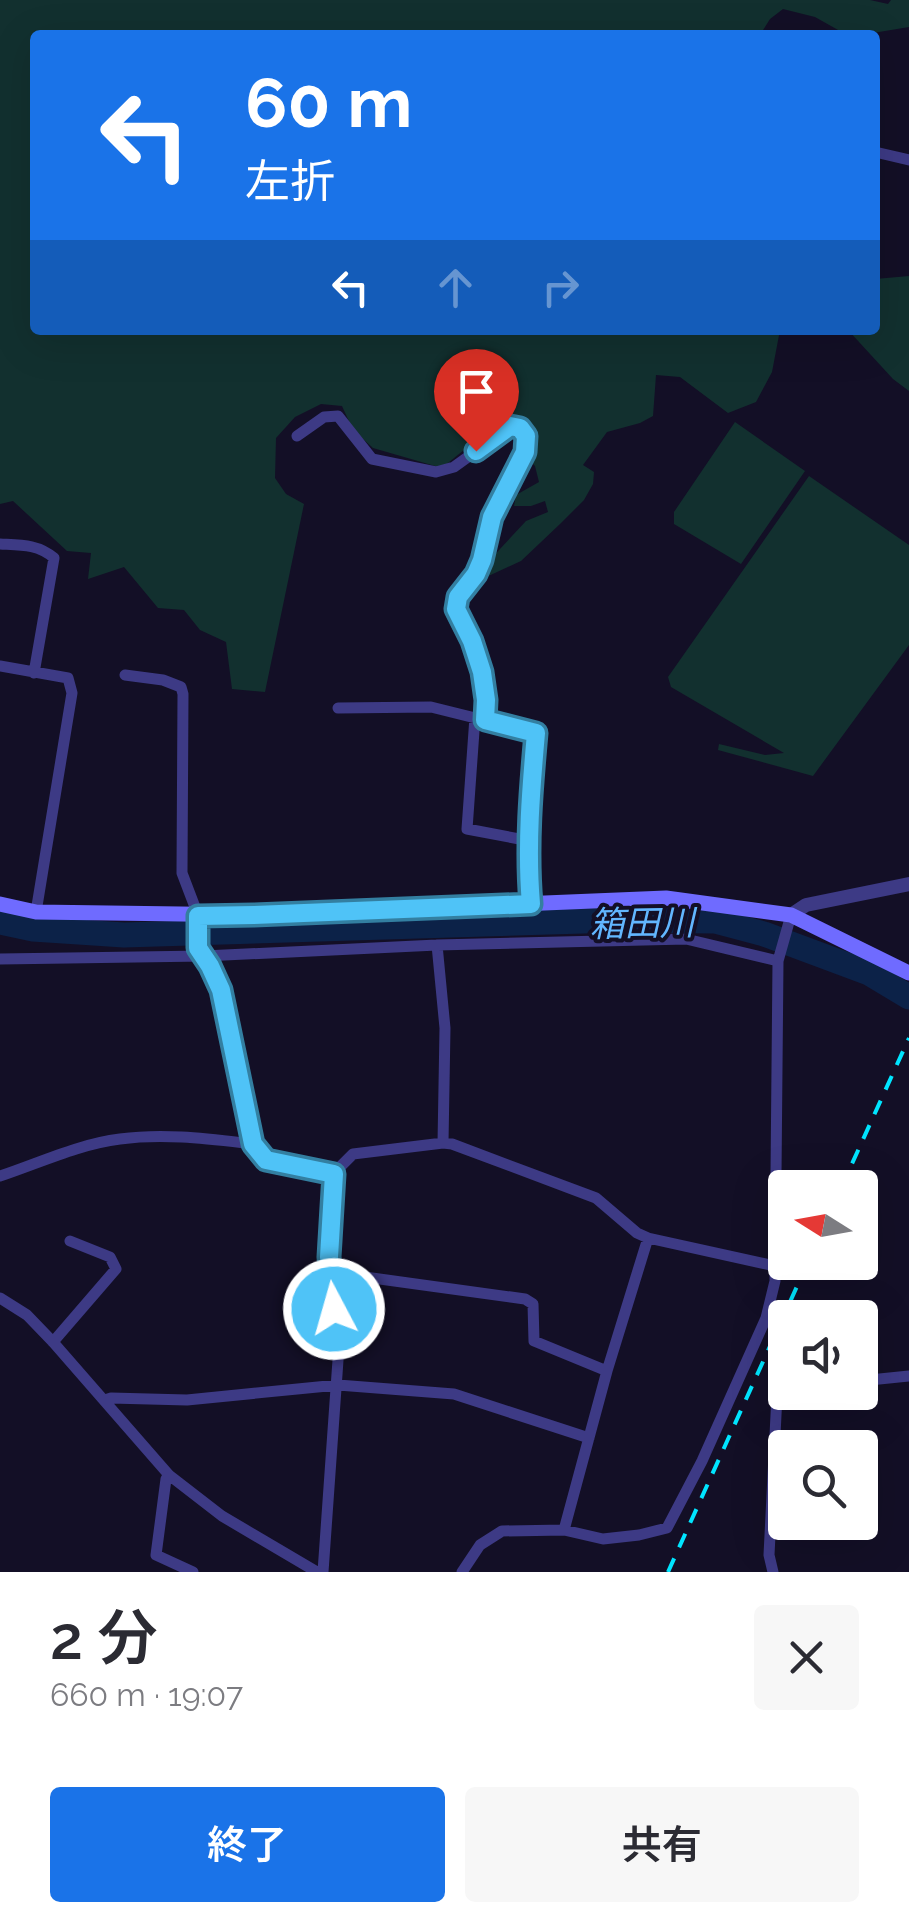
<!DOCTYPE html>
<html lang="ja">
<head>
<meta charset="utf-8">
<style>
	body { margin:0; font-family:Raleway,"Noto Sans JP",sans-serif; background:#f7f7f7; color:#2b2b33; height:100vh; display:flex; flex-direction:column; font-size:38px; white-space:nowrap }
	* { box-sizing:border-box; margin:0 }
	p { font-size:32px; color:#7c7c81 }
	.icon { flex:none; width:55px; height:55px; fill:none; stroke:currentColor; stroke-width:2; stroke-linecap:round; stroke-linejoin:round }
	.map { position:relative; height:1572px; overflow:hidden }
	.drawer { display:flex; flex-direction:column; background:#fff; flex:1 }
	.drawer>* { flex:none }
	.guide { position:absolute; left:30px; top:30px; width:850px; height:305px; border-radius:10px; box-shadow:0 10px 40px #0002; background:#1a73e8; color:#fff; overflow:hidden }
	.needle { width:65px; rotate:281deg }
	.tools { position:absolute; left:768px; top:1170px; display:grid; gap:20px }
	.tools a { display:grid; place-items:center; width:110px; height:110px; border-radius:10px; background:#fff; box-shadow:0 10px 40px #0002; font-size:50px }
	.pin { position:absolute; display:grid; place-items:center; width:85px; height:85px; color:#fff; margin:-102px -42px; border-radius:50% 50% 50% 0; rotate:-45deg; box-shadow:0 0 10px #0007 }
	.pin .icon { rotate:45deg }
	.me { position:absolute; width:110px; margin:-55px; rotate:354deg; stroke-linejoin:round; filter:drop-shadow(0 0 8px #0008) }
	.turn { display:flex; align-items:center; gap:35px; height:210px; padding:0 50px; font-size:45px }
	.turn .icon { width:130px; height:130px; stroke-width:2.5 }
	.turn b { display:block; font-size:70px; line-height:85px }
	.lanes { display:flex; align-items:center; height:95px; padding:0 50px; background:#0003; justify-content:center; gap:50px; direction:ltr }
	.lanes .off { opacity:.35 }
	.round { display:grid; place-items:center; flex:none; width:105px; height:105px; border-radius:10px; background:#f7f7f7 }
	.headline { display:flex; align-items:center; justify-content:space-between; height:170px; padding:0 50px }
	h1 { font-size:60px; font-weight:600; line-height:75px }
	.primary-button { display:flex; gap:20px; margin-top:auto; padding:20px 50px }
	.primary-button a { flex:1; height:115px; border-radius:10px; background:#1a73e8; color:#fff; font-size:40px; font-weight:600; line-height:115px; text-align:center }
	.primary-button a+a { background:#f7f7f7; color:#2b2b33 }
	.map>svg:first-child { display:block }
	.green { fill:#12302f }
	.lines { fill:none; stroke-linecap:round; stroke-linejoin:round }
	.river { stroke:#0c2248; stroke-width:25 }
	.minor { stroke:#3d3a85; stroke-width:11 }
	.tertiary { stroke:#3d3a85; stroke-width:14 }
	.secondary { stroke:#6f6bff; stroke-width:15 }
	.rail { stroke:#00e5ff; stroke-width:4; stroke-dasharray:15 12; stroke-linecap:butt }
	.route-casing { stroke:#337fa1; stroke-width:25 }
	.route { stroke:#4fc3f7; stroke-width:18 }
	.labels { text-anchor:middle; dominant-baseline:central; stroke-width:8; stroke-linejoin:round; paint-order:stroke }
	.water-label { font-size:35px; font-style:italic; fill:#62b6ff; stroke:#130f26 }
</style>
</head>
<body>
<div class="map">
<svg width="909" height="1572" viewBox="0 0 909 1572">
	<rect width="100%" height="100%" fill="#130f26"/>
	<!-- green -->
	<path class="green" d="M 0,0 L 870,0 L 888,4 L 891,0 L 909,0 L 909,27 L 861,35 L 847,35 L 815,17 L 783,9 L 770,19 L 760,35 L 35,35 L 35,330 L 780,330 L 772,372 L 756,402 L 728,413 L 680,377 L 656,375 L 653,416 L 640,423 L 607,432 L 583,465 L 594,472 L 593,484 L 584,500 L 560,524 L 521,561 L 482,579 L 486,564 L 526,521 L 548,512 L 545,501 L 531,506 L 514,506 L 516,495 L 539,482 L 535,466 L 528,459 L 531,428 L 524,422 C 494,423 464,450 442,468 L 373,448 L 353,430 L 342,406 L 321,404 L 295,417 L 276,438 L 275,478 L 286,494 L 304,504 L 265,692 L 232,689 L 226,642 L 200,630 L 184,610 L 158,608 L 124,567 L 88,579 L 91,553 L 67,551 L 13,501 L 0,504 Z
		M 909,276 L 909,391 L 893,379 L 848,330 L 875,330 L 875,279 Z
		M 735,422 L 805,471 L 741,564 L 674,524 L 674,512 Z
		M 809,476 L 909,545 L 909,645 L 813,776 L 718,750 L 719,744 L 765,755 L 784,753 L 671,687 L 668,677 Z"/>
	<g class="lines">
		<!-- river -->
		<path class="river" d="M 0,922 L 33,929 L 124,935 L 617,920 L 715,921 L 764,934 L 869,973 L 909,997"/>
		<!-- minor -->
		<path class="minor" d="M 875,152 L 909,160
			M 297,436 L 324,417 L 338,416 L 372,459 L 436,472 L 454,467 L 511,426 L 520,428 L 525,433 C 528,464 502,489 492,517 C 485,534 485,553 477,569 C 472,581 460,590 458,602 C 455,612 476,652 480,666 C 485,684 486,702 485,720
			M 0,544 C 20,545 38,544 54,558 L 34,673
			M 0,666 L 68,678 L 72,693 L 36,912
			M 125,675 L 163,680 L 181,687 L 183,694 L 182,873 L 198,915 L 198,948 L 210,966 L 221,990 L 253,1144 L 266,1160 L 333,1174
			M 338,708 L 431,707 L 536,733 L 528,873 L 531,903
			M 475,717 L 467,829 L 530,841
			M 437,945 L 445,1028 L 443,1143
			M 0,959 L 204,956 L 437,945 L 686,939 L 778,961
			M 0,1176 C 39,1163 79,1144 120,1139 C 165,1133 209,1139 253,1144
			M 329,1272 L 525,1299 L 533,1304 L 534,1341 L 607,1371
			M 0,1298 L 27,1315 L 53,1342 L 169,1475 L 222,1516 L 317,1572
			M 787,1312 L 789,1318
			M 53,1342 L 116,1269 L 110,1257 L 70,1241
			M 860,1381 L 909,1376
			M 777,1395 L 793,1392
			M 105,1400 L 111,1398 L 187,1400 L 338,1385 L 454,1394 L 589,1438
			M 169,1475 L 166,1479 L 156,1555 L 193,1572
			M 564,1530 L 607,1371 L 648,1238
			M 323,1572 L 339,1346 L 329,1272 L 333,1174 L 353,1154 L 443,1143 L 452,1144 L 596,1198 L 637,1233 L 648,1238 L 775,1266
			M 462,1572 L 480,1545 L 502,1531 L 564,1530 L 603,1539 L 639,1535 L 667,1528 L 702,1461 L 766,1318 L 775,1281 L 778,961 L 791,915
			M 773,1572 L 769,1555 L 777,1395 L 785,1357"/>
		<!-- tertiary -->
		<path class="tertiary" d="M 791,915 L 806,905 L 909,884"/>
		<!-- secondary -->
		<path class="secondary" d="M 0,904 L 36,912 L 254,915 L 666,898 L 791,915 L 909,973"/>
		<!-- rail -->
		<path class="rail" d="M 841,1188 L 909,1038
			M 668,1572 L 808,1262"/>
	</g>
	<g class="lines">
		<defs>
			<path id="route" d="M 334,1309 L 329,1257 L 334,1174 L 266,1160 L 253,1144 L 221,990 L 210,966 L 198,948 L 198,916 L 254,915 L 531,904 C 526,847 531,789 536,733 L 485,720 L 486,700 L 482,672 L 472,641 L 456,609 L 458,597 L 476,574 L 482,560 L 492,517 L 525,452 L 526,436 L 520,428 L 510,426 L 476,451"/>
		</defs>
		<!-- route casing -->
		<use href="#route" class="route-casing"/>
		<!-- route -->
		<use href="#route" class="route"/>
	</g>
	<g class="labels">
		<!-- water labels -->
		<g class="water-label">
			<text transform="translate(642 923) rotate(-1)">箱田川</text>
		</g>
	</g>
</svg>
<div class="tools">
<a><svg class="needle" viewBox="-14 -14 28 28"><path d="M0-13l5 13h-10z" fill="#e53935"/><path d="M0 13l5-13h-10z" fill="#7c7c81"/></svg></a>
<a><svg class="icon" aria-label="sound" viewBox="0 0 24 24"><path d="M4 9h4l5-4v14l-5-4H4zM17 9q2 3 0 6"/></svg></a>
<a><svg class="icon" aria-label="search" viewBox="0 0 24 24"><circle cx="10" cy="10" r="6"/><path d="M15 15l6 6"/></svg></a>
</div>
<div class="pin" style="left:476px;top:451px;background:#d93025"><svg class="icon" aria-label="arrive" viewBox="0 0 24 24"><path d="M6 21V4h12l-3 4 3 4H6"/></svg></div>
<svg class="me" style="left:334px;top:1309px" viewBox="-20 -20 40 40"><circle r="17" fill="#4fc3f7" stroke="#fff" stroke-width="3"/><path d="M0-11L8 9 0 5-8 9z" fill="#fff"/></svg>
<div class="guide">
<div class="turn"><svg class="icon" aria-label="left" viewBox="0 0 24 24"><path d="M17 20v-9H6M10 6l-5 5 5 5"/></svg><div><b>60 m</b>左折</div></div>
<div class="lanes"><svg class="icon" aria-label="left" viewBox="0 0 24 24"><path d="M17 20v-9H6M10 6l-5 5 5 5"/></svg><svg class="icon off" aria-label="ahead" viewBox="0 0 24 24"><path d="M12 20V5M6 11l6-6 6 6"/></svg><svg class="icon off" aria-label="right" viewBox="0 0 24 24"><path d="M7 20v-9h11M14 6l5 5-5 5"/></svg></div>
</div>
</div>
<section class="drawer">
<div class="headline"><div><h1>2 分</h1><p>660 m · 19:07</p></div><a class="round"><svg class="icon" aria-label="close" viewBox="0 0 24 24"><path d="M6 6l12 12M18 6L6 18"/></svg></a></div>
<div class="primary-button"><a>終了</a><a>共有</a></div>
</section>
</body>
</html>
